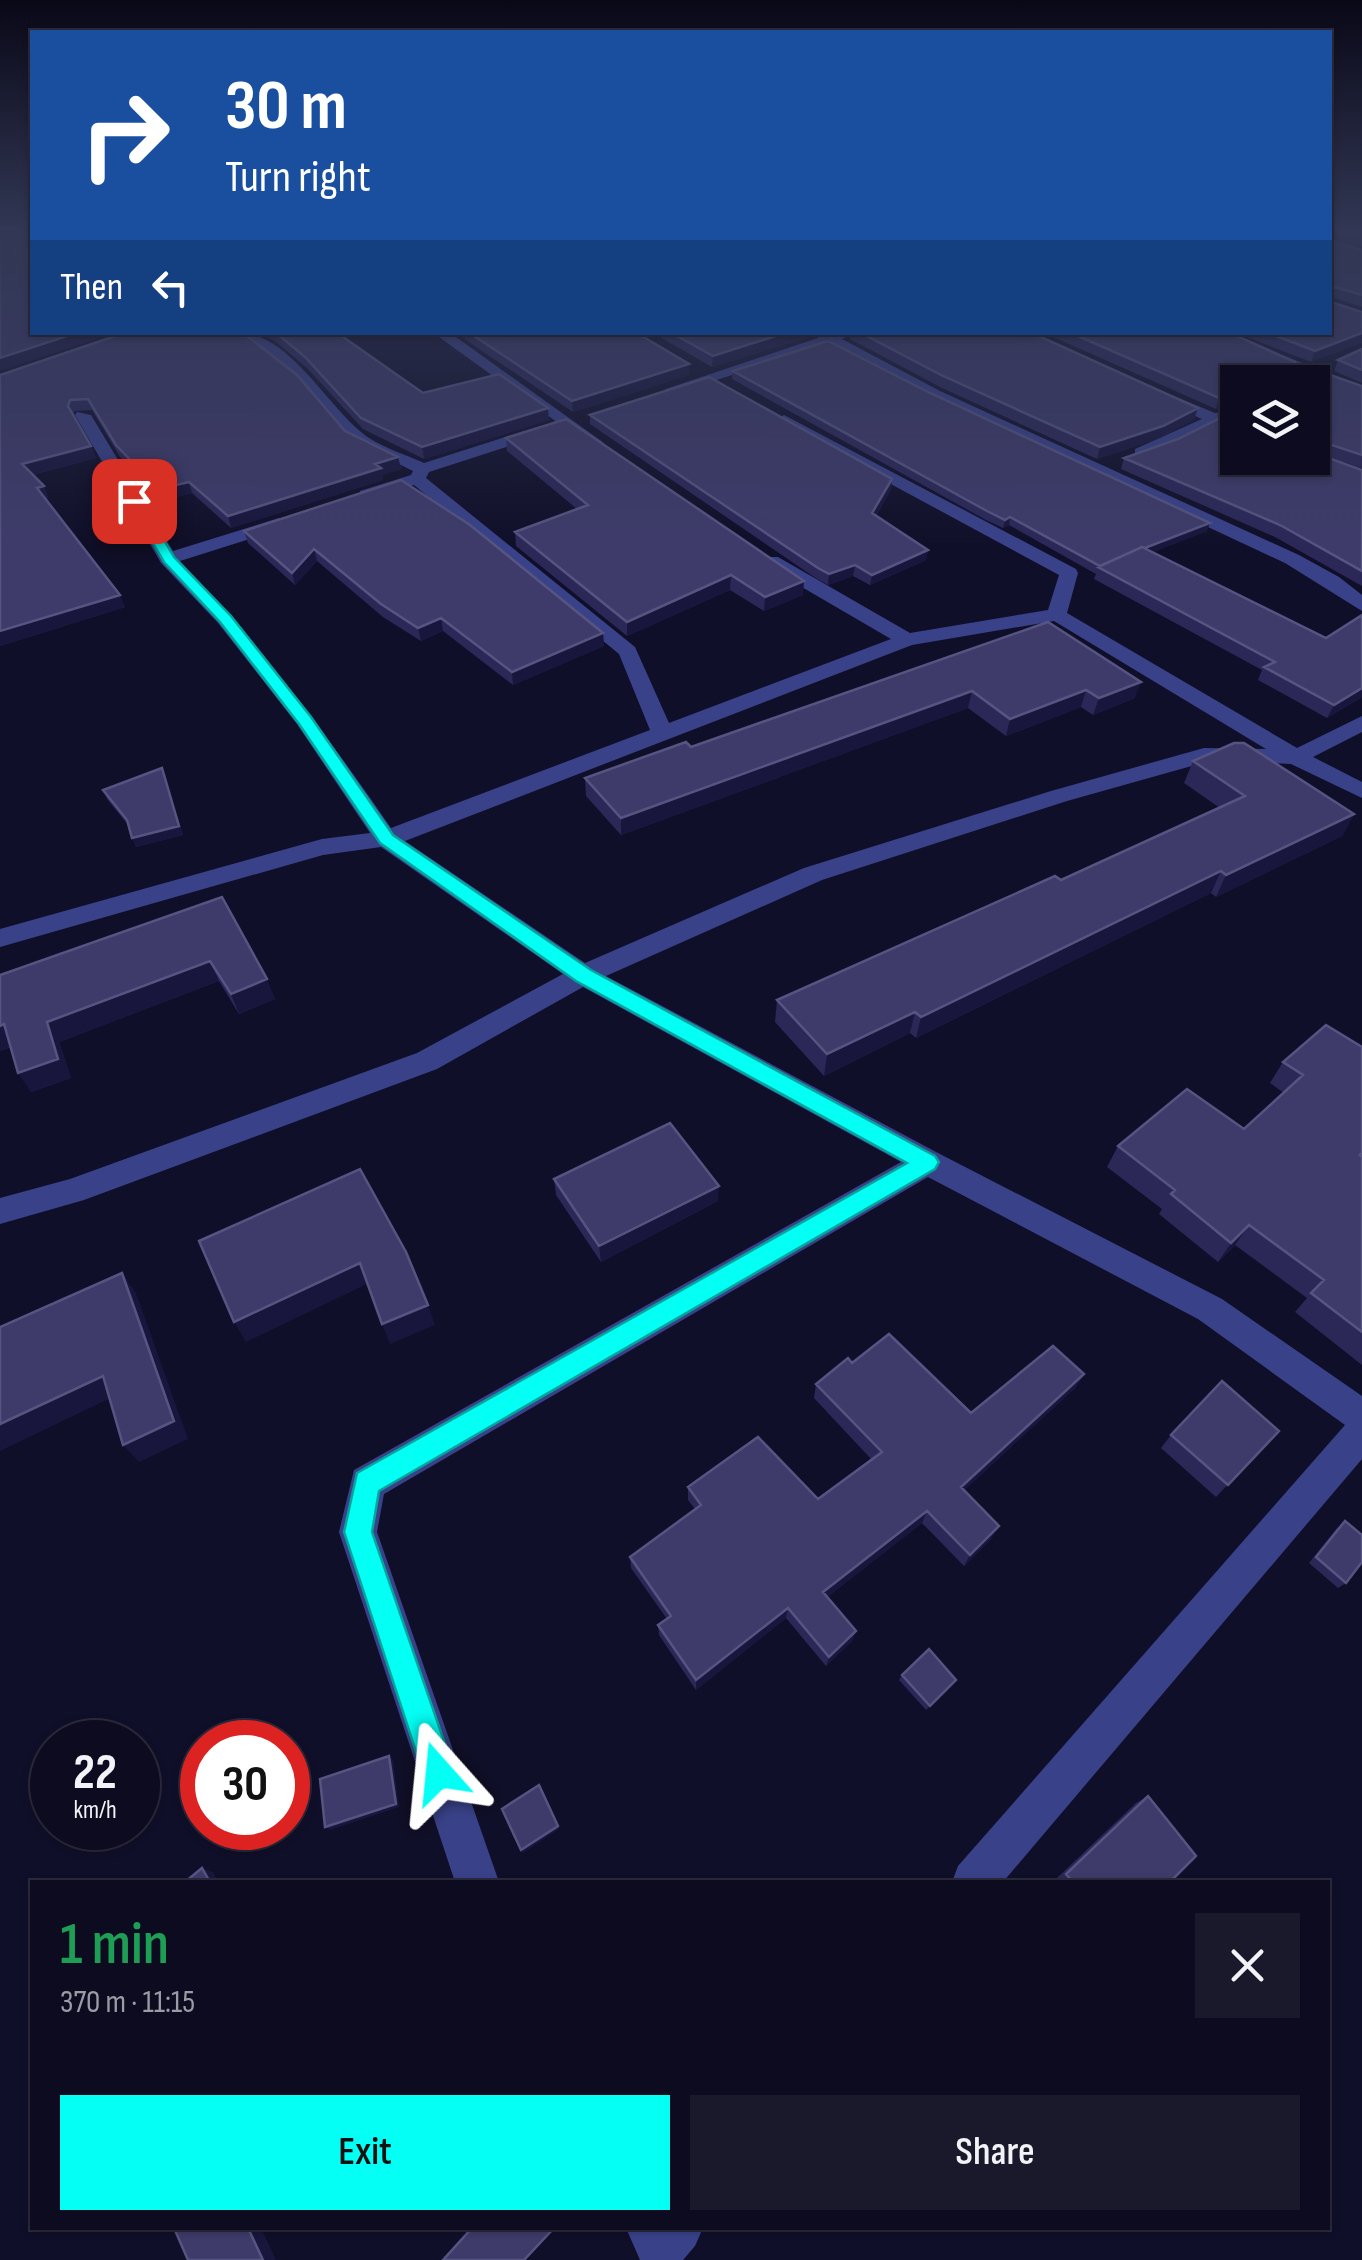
<!DOCTYPE html>
<html lang="en">
<head>
<meta charset="utf-8">
<style>
	body { margin:0; font-family:"Sofia Sans Condensed",sans-serif; background:#1a192c; color:#f1f3f6; height:100vh; display:flex; flex-direction:column; font-size:38px; white-space:nowrap }
	* { box-sizing:border-box; margin:0 }
	p { font-size:32px; color:#9a9ba4 }
	.icon { flex:none; width:55px; height:55px; fill:none; stroke:currentColor; stroke-width:2; stroke-linecap:round; stroke-linejoin:round }
	.map { position:relative; flex:1; overflow:hidden }
	.sheet { position:absolute; left:30px; top:1880px; width:1300px; height:350px; display:flex; flex-direction:column; background:#0c0b1f; border-radius:0px; box-shadow:0 2px 8px #0004,0 0 0 2px #2c2b3d }
	.sheet>* { flex:none }
	.hud { position:absolute; left:30px; top:30px; width:1302px; height:305px; border-radius:0px; box-shadow:0 2px 8px #0004,0 0 0 2px #2c2b3d; background:#1a4fa0; color:#fff; overflow:hidden }
	.buttons { position:absolute; left:1220px; top:365px; display:grid; gap:20px }
	.buttons a { display:grid; place-items:center; width:110px; height:110px; border-radius:0px; background:#0c0b1f; box-shadow:0 2px 8px #0004,0 0 0 2px #2c2b3d; font-size:50px }
	.speed { position:absolute; left:30px; top:1720px; display:flex; gap:20px; font-size:50px; font-weight:700; text-align:center }
	.speed>* { display:grid; place-content:center; width:130px; height:130px; border-radius:50%; background:#0c0b1f; box-shadow:0 2px 8px #0004,0 0 0 2px #2c2b3d; line-height:1 }
	.speed small { font-size:25px; font-weight:400 }
	.speed .limit { border:15px solid #d22; background:#fff; color:#111 }
	.pin { position:absolute; display:grid; place-items:center; width:85px; height:85px; color:#fff; margin:-42px; border-radius:20px; box-shadow:0 5px 15px #0006 }
	.me { position:absolute; width:110px; margin:-55px; rotate:342deg; stroke-linejoin:round; filter:drop-shadow(0 0 8px #0008) }
	.turn { display:flex; align-items:center; gap:35px; height:210px; padding:0 30px; font-size:45px }
	.turn .icon { width:130px; height:130px; stroke-width:2.5 }
	.turn b { display:block; font-size:70px; line-height:85px }
	.then { display:flex; align-items:center; height:95px; padding:0 30px; background:#0003; gap:20px; font-size:38px }
	.round { display:grid; place-items:center; flex:none; width:105px; height:105px; border-radius:0px; background:#1a192c }
	.headline { display:flex; align-items:center; justify-content:space-between; height:170px; padding:0 30px }
	h1 { font-size:60px; font-weight:600; line-height:75px; color:#1e9e55 }
	.button { display:flex; gap:20px; margin-top:auto; padding:20px 30px }
	.button a { flex:1; height:115px; border-radius:0px; background:#04fff4; color:#111; font-size:40px; font-weight:600; line-height:115px; text-align:center }
	.button a+a { background:#1a192c; color:#f1f3f6 }
	.map>svg:first-child { display:block }
	.lines { fill:none; stroke-linecap:round; stroke-linejoin:round }
	.minor { fill:#394289; fill-rule:evenodd }
	.wall { fill:#2b2858 }
	.shaded-wall { fill:#18163d }
	.building { fill:#3e3b6a; stroke:#565481; stroke-width:2.5 }
	.route { fill:#04fff4; stroke:#03a69f; stroke-width:2.5 }
</style>
</head>
<body>
<div class="map">
<svg width="1362" height="2260" viewBox="0 0 1362 2260">
	<rect width="100%" height="100%" fill="#100f29"/>
	<g class="lines">
		<!-- minor -->
		<path class="minor" d="M 236,332 C 288,332 325,403 361,432 C 377,446 405,454 424,463 L 540,426 L 552,426 L 552,432 L 429,472 L 426,478 L 635,647 L 669,723 L 891,639 L 764,565 L 764,557 L 778,557 L 910,633 L 1048,610 L 1059,575 L 778,423 L 776,420 L 784,415 L 1076,569 L 1078,573 L 1067,613 L 1297,748 L 1362,716 L 1362,732 L 1313,757 L 1362,782 L 1362,798 L 1291,764 L 1213,760 L 1067,801 L 822,880 L 606,976 L 938,1153 L 1222,1299 L 1362,1396 L 1362,1459 L 1003,1882 L 952,1882 L 958,1866 L 1345,1425 L 1198,1319 L 928,1177 L 384,1494 L 377,1532 L 499,1882 L 455,1882 L 339,1532 L 354,1470 L 901,1162 L 583,987 L 437,1069 L 84,1200 L 0,1224 L 0,1198 L 70,1179 L 417,1053 L 563,974 L 381,847 L 323,855 L 0,947 L 0,929 L 322,839 L 370,833 L 297,724 L 218,623 L 161,563 L 75,415 L 77,412 L 91,415 L 173,551 L 279,518 L 291,518 L 291,526 L 180,561 C 260,644 326,734 391,828 L 650,730 L 619,654 L 414,485 L 360,499 L 360,491 L 411,475 L 413,471 L 350,440 L 302,383 ZM 1054,621 L 1266,749 L 1204,748 L 1051,791 L 804,868 L 585,963 L 405,841 L 912,645 Z
			M 432,332 L 449,332 L 604,443 L 590,446 Z
			M 815,332 L 857,332 L 842,339 L 940,391 L 1299,555 L 1339,577 L 1362,595 L 1362,611 L 1285,563 L 930,397 L 828,344 L 676,393 L 663,390 L 818,338 Z
			M 1201,332 L 1222,332 L 1362,386 L 1362,396 Z
			M 1154,392 L 1164,392 L 1215,413 L 1232,411 L 1234,414 L 1228,419 L 1238,423 L 1238,434 L 1215,425 L 1147,457 L 1135,457 L 1135,449 L 1202,419 L 1154,398 Z
			M 626,2228 L 703,2228 L 695,2246 L 683,2260 L 640,2260 Z"/>
	</g>
	<!-- wall -->
	<path class="wall" d="M 1330,231 L 1362,231 L 1362,246 L 1331,235 L 1332,241 L 1362,250 L 1362,307 L 1331,297 L 1331,302 L 1362,312 L 1311,362 L 1234,332 L 1330,332 Z
		M 258,332 L 336,332 L 423,393 L 549,420 L 424,459 L 363,429 L 307,368 L 275,341 Z
		M 454,332 L 635,332 L 689,375 L 573,412 Z
		M 651,332 L 813,332 L 812,336 L 712,367 Z
		M 851,332 L 1030,332 L 1198,408 L 1194,419 L 1160,438 L 1097,459 L 942,388 L 850,339 Z
		M 1042,332 L 1228,332 L 1297,371 L 1362,386 L 1362,468 L 1312,452 L 1312,382 L 1238,382 L 1238,416 L 1232,407 L 1216,409 Z
		M 1362,349 L 1362,383 L 1334,371 L 1338,360 Z
		M 733,371 L 930,393 L 1207,531 L 1153,552 L 1326,638 L 1362,697 L 1327,718 L 1258,680 L 1262,670 L 1094,579 L 1096,574 L 1009,525 L 1003,528 L 986,520 L 732,379 Z
		M 0,375 L 345,431 L 398,457 L 401,469 L 382,475 L 383,480 L 231,528 L 192,493 L 162,501 L 120,457 L 92,410 L 74,411 L 73,415 L 91,446 L 96,458 L 32,475 L 44,486 L 48,498 L 46,499 L 125,607 L 0,646 Z
		M 590,415 L 892,479 L 891,489 L 876,516 L 928,550 L 926,560 L 870,585 L 853,576 L 828,585 L 817,579 L 590,424 Z
		M 506,438 L 803,595 L 764,611 L 730,590 L 627,636 L 516,546 L 515,532 L 577,509 L 507,451 Z
		M 1124,458 L 1362,470 L 1362,586 L 1275,537 L 1121,469 Z
		M 401,480 L 603,633 L 604,646 L 513,685 L 443,631 L 421,641 L 383,617 L 317,561 L 295,585 L 248,543 L 244,531 Z
		M 1048,622 L 1135,698 L 1093,715 L 1081,707 L 1006,736 L 968,708 L 621,835 L 586,796 L 585,778 L 691,747 Z
		M 1193,761 L 1354,814 L 1342,836 L 1216,897 L 1211,893 L 916,1038 L 910,1033 L 824,1076 L 775,1022 L 777,1000 L 1061,880 L 1220,808 L 1184,783 Z
		M 162,768 L 183,835 L 136,847 L 129,826 L 107,799 L 103,790 Z
		M 222,897 L 275,999 L 239,1014 L 219,981 L 59,1042 L 71,1078 L 31,1092 L 11,1047 L 0,1051 Z
		M 1362,1047 L 1362,1365 L 1295,1312 L 1307,1298 L 1235,1245 L 1218,1262 L 1159,1214 L 1162,1209 L 1107,1167 L 1118,1146 L 1244,1129 L 1284,1093 L 1270,1083 L 1283,1062 Z
		M 554,1179 L 718,1201 L 601,1262 L 556,1195 Z
		M 852,1363 L 971,1413 L 1084,1374 L 1075,1388 L 964,1490 L 992,1538 L 964,1566 L 922,1523 L 827,1597 L 856,1631 L 852,1641 L 826,1666 L 786,1618 L 696,1690 L 659,1635 L 658,1625 L 667,1619 L 631,1568 L 630,1557 L 695,1509 L 688,1500 L 688,1487 L 818,1499 L 872,1460 L 814,1398 L 816,1384 Z
		M 1279,1431 L 1216,1497 L 1161,1448 L 1171,1435 Z
		M 1345,1521 L 1346,1583 L 1338,1588 L 1309,1563 L 1337,1528 Z
		M 902,1675 L 953,1684 L 926,1710 L 899,1680 Z
		M 1148,1796 L 1170,1882 L 1059,1882 L 1056,1879 L 1136,1803 Z"/>
	<!-- shaded-wall -->
	<path class="shaded-wall" d="M 79,332 L 116,332 L 0,371 L 0,358 Z
		M 788,332 L 813,332 L 812,336 L 712,367 L 713,356 Z
		M 1362,333 L 1362,343 L 1311,362 L 1315,351 Z
		M 689,364 L 689,375 L 573,412 L 572,401 Z
		M 1235,396 L 1232,407 L 1216,409 L 1219,398 Z
		M 548,408 L 549,420 L 424,459 L 422,447 Z
		M 1198,408 L 1194,419 L 1160,438 L 1097,459 L 1100,447 Z
		M 91,446 L 96,458 L 27,476 L 22,464 Z
		M 398,457 L 401,469 L 382,475 L 383,480 L 231,528 L 228,516 Z
		M 892,479 L 891,489 L 871,524 L 872,513 Z
		M 189,482 L 192,493 L 162,501 L 158,489 Z
		M 44,486 L 48,498 L 42,500 L 37,488 Z
		M 1010,517 L 1009,525 L 1003,528 L 1005,520 Z
		M 1210,523 L 1207,531 L 1106,571 L 1100,566 Z
		M 314,549 L 317,561 L 295,585 L 292,573 Z
		M 928,550 L 926,560 L 870,585 L 872,575 Z
		M 855,565 L 853,576 L 828,585 L 829,574 Z
		M 731,575 L 730,590 L 627,636 L 627,622 Z
		M 804,581 L 803,595 L 764,611 L 765,597 Z
		M 120,595 L 125,607 L 0,646 L 0,631 Z
		M 441,618 L 443,631 L 421,641 L 418,628 Z
		M 603,633 L 604,646 L 513,685 L 512,672 Z
		M 1141,682 L 1135,698 L 1093,715 L 1099,698 Z
		M 1362,688 L 1362,697 L 1327,718 L 1334,705 Z
		M 1086,690 L 1081,707 L 1006,736 L 1010,719 Z
		M 972,691 L 968,708 L 621,835 L 621,818 Z
		M 162,768 L 183,835 L 136,847 L 132,838 Z
		M 1354,814 L 1342,836 L 1216,897 L 1226,875 Z
		M 1221,871 L 1211,893 L 916,1038 L 921,1017 Z
		M 210,961 L 219,981 L 59,1042 L 71,1078 L 31,1092 L 18,1073 L 47,1022 Z
		M 267,979 L 275,999 L 239,1014 L 231,994 Z
		M 915,1012 L 910,1033 L 824,1076 L 827,1054 Z
		M 4,1024 L 17,1044 L 0,1051 L 0,1026 Z
		M 719,1186 L 718,1201 L 601,1262 L 599,1246 Z
		M 1249,1225 L 1235,1245 L 1218,1262 L 1231,1243 Z
		M 360,1263 L 369,1283 L 246,1342 L 234,1322 Z
		M 122,1273 L 136,1293 L 188,1439 L 139,1462 L 123,1445 Z
		M 428,1305 L 435,1325 L 390,1344 L 382,1324 Z
		M 1084,1374 L 1075,1388 L 955,1499 L 961,1487 Z
		M 103,1376 L 119,1394 L 0,1451 L 0,1424 Z
		M 927,1511 L 922,1523 L 820,1603 L 823,1592 Z
		M 999,1526 L 992,1538 L 964,1566 L 970,1555 Z
		M 788,1608 L 786,1618 L 696,1690 L 696,1680 Z
		M 856,1631 L 852,1641 L 826,1666 L 829,1657 Z
		M 389,1756 L 393,1760 L 399,1807 L 330,1830 L 325,1827 Z
		M 539,1785 L 559,1829 L 523,1853 L 521,1850 Z
		M 202,1868 L 213,1872 L 218,1882 L 210,1882 Z
		M 248,2228 L 261,2228 L 276,2260 L 263,2260 Z"/>
	<!-- building -->
	<path class="building" d="M 0,231 L 32,231 L 32,332 L 79,332 L 0,358 Z
		M 1330,231 L 1332,241 L 1362,250 L 1362,295 L 1335,287 L 1330,291 L 1331,302 L 1362,312 L 1362,333 L 1315,351 L 1266,332 L 1330,332 Z
		M 127,332 L 242,332 L 297,375 L 345,431 L 398,457 L 375,464 L 381,468 L 228,516 L 189,482 L 158,489 L 116,445 L 88,399 L 70,400 L 68,406 L 91,446 L 22,464 L 44,486 L 37,488 L 120,595 L 0,631 L 0,375 Z
		M 275,332 L 336,332 L 423,393 L 499,374 L 548,408 L 422,447 L 361,418 L 305,357 Z
		M 468,332 L 635,332 L 689,364 L 572,401 Z
		M 670,332 L 788,332 L 713,356 Z
		M 859,332 L 1030,332 L 1198,408 L 1163,426 L 1100,447 L 943,376 Z
		M 1069,332 L 1228,332 L 1295,362 L 1297,371 L 1316,370 L 1362,386 L 1362,455 L 1314,439 L 1312,440 L 1312,382 L 1238,382 L 1238,399 L 1235,396 L 1219,398 Z
		M 828,341 L 930,393 L 1210,523 L 1145,548 L 1142,547 L 1100,566 L 1010,517 L 1005,520 L 987,511 L 733,371 Z
		M 1362,349 L 1362,370 L 1338,360 Z
		M 709,377 L 892,479 L 872,513 L 928,550 L 872,575 L 855,565 L 829,574 L 818,568 L 590,415 Z
		M 1220,418 L 1238,423 L 1238,458 L 1312,458 L 1312,452 L 1362,470 L 1362,571 L 1280,525 L 1124,458 L 1178,439 Z
		M 566,419 L 804,581 L 765,597 L 731,575 L 627,622 L 515,532 L 588,505 L 506,438 Z
		M 401,480 L 470,525 L 603,633 L 512,672 L 441,618 L 418,628 L 381,604 L 314,549 L 292,573 L 244,531 Z
		M 1142,547 L 1326,638 L 1362,615 L 1362,688 L 1334,705 L 1264,667 L 1275,662 L 1098,567 Z
		M 1048,622 L 1141,682 L 1099,698 L 1086,690 L 1010,719 L 972,691 L 621,818 L 585,778 L 686,742 L 691,747 Z
		M 1234,743 L 1244,743 L 1354,814 L 1226,875 L 1221,871 L 921,1017 L 915,1012 L 827,1054 L 777,1000 L 1055,876 L 1061,880 L 1245,796 L 1193,761 Z
		M 162,768 L 179,826 L 132,838 L 127,820 L 103,790 Z
		M 222,897 L 267,979 L 231,994 L 210,961 L 47,1022 L 58,1059 L 18,1073 L 4,1024 L 0,1026 L 0,975 Z
		M 1326,1025 L 1362,1047 L 1362,1153 L 1360,1155 L 1362,1157 L 1362,1332 L 1311,1293 L 1324,1280 L 1249,1225 L 1231,1243 L 1171,1194 L 1175,1190 L 1118,1146 L 1187,1089 L 1244,1129 L 1303,1075 L 1283,1062 Z
		M 670,1123 L 719,1186 L 599,1246 L 554,1179 Z
		M 360,1169 L 406,1252 L 428,1305 L 382,1324 L 360,1263 L 234,1322 L 199,1241 Z
		M 122,1273 L 174,1421 L 123,1445 L 103,1376 L 0,1424 L 0,1327 Z
		M 889,1334 L 971,1413 L 1053,1346 L 1084,1374 L 961,1487 L 999,1526 L 970,1555 L 927,1511 L 823,1592 L 856,1631 L 829,1657 L 788,1608 L 696,1680 L 658,1625 L 671,1616 L 630,1557 L 701,1505 L 688,1487 L 758,1437 L 818,1499 L 882,1452 L 816,1384 L 848,1358 L 852,1363 Z
		M 1222,1381 L 1279,1431 L 1228,1485 L 1171,1435 Z
		M 1345,1521 L 1362,1535 L 1362,1562 L 1346,1583 L 1316,1557 Z
		M 929,1649 L 956,1680 L 930,1706 L 902,1675 Z
		M 389,1756 L 396,1804 L 325,1827 L 320,1779 Z
		M 539,1785 L 558,1826 L 521,1850 L 502,1809 Z
		M 1148,1796 L 1196,1856 L 1170,1882 L 1073,1882 L 1066,1874 Z
		M 202,1868 L 210,1882 L 185,1882 Z
		M 174,2228 L 248,2228 L 263,2260 L 188,2260 Z
		M 472,2228 L 554,2228 L 524,2260 L 443,2260 Z"/>
	<!-- sky -->
	<linearGradient id="sky" x2="0" y2="1"><stop stop-color="#090817"/><stop offset="0.42" stop-color="#313754"/><stop offset="1" stop-color="#313754" stop-opacity="0"/></linearGradient>
	<rect width="1362" height="547" fill="url(#sky)"/>
	<!-- route -->
	<path class="route" d="M 130,498 L 139,498 L 174,557 L 231,616 L 311,717 L 393,835 L 591,970 L 935,1156 L 939,1162 L 935,1169 L 379,1491 L 372,1532 L 455,1773 L 451,1784 L 439,1789 L 428,1784 L 423,1773 L 344,1532 L 357,1473 L 907,1163 L 576,981 L 380,843 L 299,724 L 220,622 L 164,562 L 128,501 Z"/>
</svg>
<div class="buttons">
<a><svg class="icon" aria-label="layers" viewBox="0 0 24 24"><path d="M12 4l9 5-9 5-9-5zM3 14l9 5 9-5"/></svg></a>
</div>
<div class="speed"><div>22<small>km/h</small></div><div class="limit">30</div></div>
<div class="pin" style="left:134px;top:501px;background:#d93025"><svg class="icon" aria-label="arrive" viewBox="0 0 24 24"><path d="M6 21V4h12l-3 4 3 4H6"/></svg></div>
<svg class="me" style="left:439px;top:1773px" viewBox="-20 -20 40 40"><path d="M0-17L14 15 0 8-14 15z" fill="#04fff4" stroke="#fff" stroke-width="4"/></svg>
<div class="hud">
<div class="turn"><svg class="icon" aria-label="right" viewBox="0 0 24 24"><path d="M7 20v-9h11M14 6l5 5-5 5"/></svg><div><b>30 m</b>Turn right</div></div>
<div class="then">Then<svg class="icon" aria-label="left" viewBox="0 0 24 24"><path d="M17 20v-9H6M10 6l-5 5 5 5"/></svg></div>
</div>
<section class="sheet">
<div class="headline"><div><h1>1 min</h1><p>370 m · 11:15</p></div><a class="round"><svg class="icon" aria-label="close" viewBox="0 0 24 24"><path d="M6 6l12 12M18 6L6 18"/></svg></a></div>
<div class="button"><a>Exit</a><a>Share</a></div>
</section>
</div>
</body>
</html>
